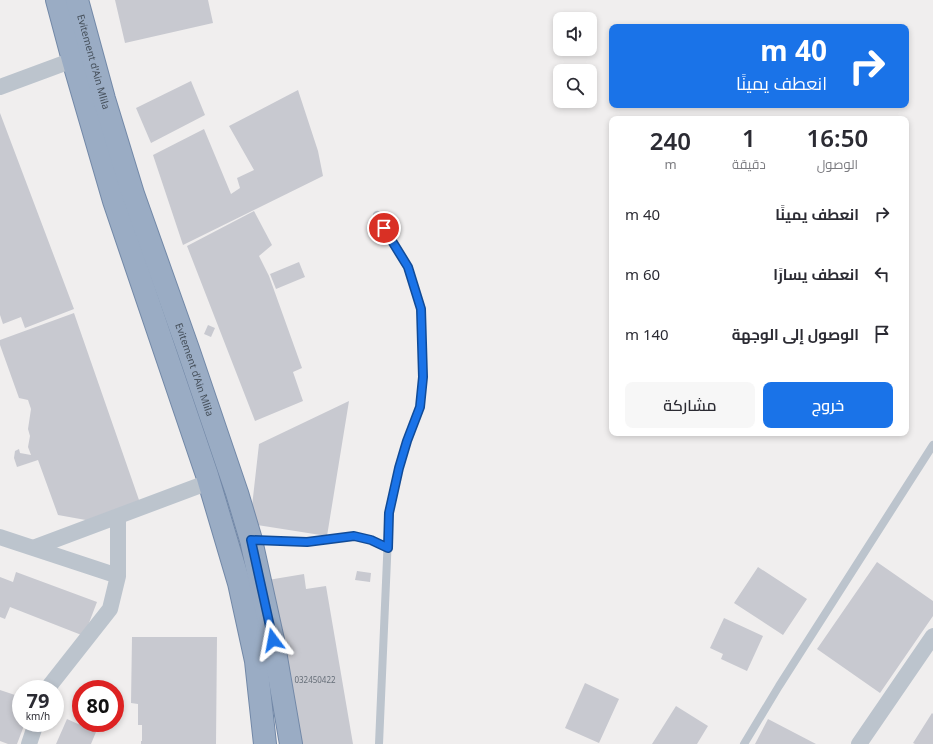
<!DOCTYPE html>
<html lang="ar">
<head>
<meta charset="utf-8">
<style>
	body { margin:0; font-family:"Noto Sans",Cairo,sans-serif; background:#f7f7f7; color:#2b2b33; direction:rtl; height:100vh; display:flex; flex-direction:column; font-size:15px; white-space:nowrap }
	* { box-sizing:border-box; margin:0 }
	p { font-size:13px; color:#7c7c81 }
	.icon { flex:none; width:22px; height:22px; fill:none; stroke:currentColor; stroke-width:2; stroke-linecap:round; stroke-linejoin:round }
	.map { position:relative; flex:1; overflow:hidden; direction:ltr }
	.drawer { position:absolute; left:609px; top:116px; width:300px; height:320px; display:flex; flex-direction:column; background:#fff; border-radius:8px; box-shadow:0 2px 6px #0003; direction:rtl }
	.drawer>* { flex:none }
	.top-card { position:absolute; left:609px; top:24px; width:300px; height:84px; border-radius:8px; box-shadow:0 2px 6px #0003; direction:rtl; background:#1a73e8; color:#fff; overflow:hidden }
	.buttons { position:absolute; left:553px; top:12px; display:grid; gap:8px }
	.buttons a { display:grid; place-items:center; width:44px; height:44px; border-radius:8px; background:#fff; box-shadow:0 2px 6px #0003; font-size:20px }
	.speed { position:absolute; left:12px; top:680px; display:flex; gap:8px; font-size:20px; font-weight:700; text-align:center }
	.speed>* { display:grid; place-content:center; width:52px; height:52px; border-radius:50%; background:#fff; box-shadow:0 2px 6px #0003; line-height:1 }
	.speed small { font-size:10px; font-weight:400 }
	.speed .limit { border:6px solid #d22; background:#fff; color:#111 }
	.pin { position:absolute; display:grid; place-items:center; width:34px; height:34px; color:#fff; margin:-17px; border:2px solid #fff; border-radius:50%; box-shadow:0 1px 4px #0007 }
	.me { position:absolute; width:44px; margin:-22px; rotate:347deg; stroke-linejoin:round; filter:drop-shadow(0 0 3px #0008) }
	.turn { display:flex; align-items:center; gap:14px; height:84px; padding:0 16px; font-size:18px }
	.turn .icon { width:52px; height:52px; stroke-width:2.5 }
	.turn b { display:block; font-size:28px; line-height:34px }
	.eta { display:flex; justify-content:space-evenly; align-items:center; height:68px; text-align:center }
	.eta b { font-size:24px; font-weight:600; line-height:28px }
	.cta { display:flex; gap:8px; margin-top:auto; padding:8px 16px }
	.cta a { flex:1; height:46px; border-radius:8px; background:#1a73e8; color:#fff; font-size:16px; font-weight:600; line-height:46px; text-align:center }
	.cta a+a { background:#f7f7f7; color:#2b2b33 }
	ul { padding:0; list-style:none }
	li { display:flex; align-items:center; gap:12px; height:60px; padding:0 16px }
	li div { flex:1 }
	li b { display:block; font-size:15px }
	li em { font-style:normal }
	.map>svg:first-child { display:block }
	.building { fill:#c8c9d0 }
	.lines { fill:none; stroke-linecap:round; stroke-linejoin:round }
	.trunk-casing { stroke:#7288a7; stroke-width:24 }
	.service { stroke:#bcc4cd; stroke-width:8 }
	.minor { stroke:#bcc4cd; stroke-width:16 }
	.trunk { stroke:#9aacc4; stroke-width:22 }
	.route-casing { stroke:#114b97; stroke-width:10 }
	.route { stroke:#1a73e8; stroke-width:7 }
	.labels { text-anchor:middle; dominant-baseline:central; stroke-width:3.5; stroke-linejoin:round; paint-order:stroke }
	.number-label { font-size:8px; fill:#666e78 }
	.street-label { font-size:10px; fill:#46505b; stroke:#fff }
</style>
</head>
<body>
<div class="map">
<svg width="933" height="744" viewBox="0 0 933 744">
	<rect width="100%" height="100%" fill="#f0eeee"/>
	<!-- building -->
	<path class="building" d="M 115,0 L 208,0 L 213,23 L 125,43 Z
		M 191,81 L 205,115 L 151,143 L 136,108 Z
		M 298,90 L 318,151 L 323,176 L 183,245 L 153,155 L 204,129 L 231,194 L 240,188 L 237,178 L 254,170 L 229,126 Z
		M 0,113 L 74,309 L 25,328 L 21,317 L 3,324 L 0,315 Z
		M 254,211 L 272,245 L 259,256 L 269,276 L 302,368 L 293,372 L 303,401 L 255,421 L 187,246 Z
		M 299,262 L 305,277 L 276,289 L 270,274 Z
		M 74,313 L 139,500 L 108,524 L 58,515 L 38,460 L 17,467 L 14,458 L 15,451 L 19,449 L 20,453 L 31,455 L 28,447 L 30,436 L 28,429 L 31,409 L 28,400 L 19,398 L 0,345 L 0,340 Z
		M 208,325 L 215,328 L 211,337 L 204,334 Z
		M 349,401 L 327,536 L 250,524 L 259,444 Z
		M 877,562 L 933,601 L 933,616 L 880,693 L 817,649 Z
		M 758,567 L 807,599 L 783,635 L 734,603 Z
		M 357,571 L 371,573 L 370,582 L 355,580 Z
		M 16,572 L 97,602 L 84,636 L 10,607 L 5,619 L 0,617 L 0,577 L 13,582 Z
		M 304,574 L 306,589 L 326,586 L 353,744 L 299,744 L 256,582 Z
		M 724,618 L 763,636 L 747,671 L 721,659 L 723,654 L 710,648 Z
		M 132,637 L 217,637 L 216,744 L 141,744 L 141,741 L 142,741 L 142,725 L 138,725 L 138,704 L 131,703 Z
		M 585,683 L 619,699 L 599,743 L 565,728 Z
		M 0,690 L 21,697 L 21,704 L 17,716 L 21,717 L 21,723 L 25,723 L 17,744 L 8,744 L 0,741 Z
		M 676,706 L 708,726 L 697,744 L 652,744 Z
		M 932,713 L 933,714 L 933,744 L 915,744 L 913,743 Z
		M 67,719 L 96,732 L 91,744 L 56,744 Z
		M 768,719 L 816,744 L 755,744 Z"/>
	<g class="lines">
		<defs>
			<g id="trunk">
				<path d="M 57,0 L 73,60 L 114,201 L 207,475 L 239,583 L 256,661 L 265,744"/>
				<path id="s1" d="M 77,0 L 104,99 L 133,194 L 188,349 L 237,493 L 251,540 L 273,640 L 291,744"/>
			</g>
		</defs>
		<!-- trunk casing -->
		<use href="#trunk" class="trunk-casing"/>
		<!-- service -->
		<path class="service" d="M 377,215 L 408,267 L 421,309 L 423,377 L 420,407 L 407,441 L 399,468 L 389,513 L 379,744
			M 253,540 L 307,542 L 354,536 L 371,540 L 388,548
			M 744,744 L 779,686 L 933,445"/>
		<!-- minor -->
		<path class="minor" d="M 0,87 L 73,60
			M 0,537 L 118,576
			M 33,548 L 209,482
			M 47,689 L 110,609 L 118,576 L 118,516
			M 29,744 L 36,723
			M 859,744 L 933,636"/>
		<!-- trunk -->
		<use href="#trunk" class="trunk"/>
	</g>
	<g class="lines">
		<defs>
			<path id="route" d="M 273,640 L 251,540 L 307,542 L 354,536 L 371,540 L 388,548 L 389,513 L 399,468 L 407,441 L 420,407 L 423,377 L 421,309 L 408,267 L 384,228"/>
		</defs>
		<!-- route casing -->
		<use href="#route" class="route-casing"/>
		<!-- route -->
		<use href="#route" class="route"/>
	</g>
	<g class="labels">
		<!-- number labels -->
		<g class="number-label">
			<text x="315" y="679">032450422</text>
		</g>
		<!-- street labels -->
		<g class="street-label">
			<text stroke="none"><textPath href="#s1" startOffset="64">Evitement d'Ain Mlila</textPath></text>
			<text stroke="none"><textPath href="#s1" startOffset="388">Evitement d'Ain Mlila</textPath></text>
		</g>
	</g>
</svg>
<div class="buttons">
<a><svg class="icon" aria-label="sound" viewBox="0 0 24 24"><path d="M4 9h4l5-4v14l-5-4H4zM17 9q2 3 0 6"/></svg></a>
<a><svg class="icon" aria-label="search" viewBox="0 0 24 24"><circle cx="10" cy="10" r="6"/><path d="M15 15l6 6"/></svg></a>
</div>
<div class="speed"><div>79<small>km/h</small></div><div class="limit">80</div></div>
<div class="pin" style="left:384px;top:228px;background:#d93025"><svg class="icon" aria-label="arrive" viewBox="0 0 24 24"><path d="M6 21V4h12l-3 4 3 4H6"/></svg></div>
<svg class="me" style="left:273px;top:640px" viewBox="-20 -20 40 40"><path d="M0-17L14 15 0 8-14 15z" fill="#1a73e8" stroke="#fff" stroke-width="4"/></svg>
<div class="top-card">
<div class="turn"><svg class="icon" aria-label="right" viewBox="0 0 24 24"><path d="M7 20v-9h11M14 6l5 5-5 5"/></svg><div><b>40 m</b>انعطف يمينًا</div></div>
</div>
<section class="drawer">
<div class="eta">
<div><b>16:50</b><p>الوصول</p></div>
<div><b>1</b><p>دقيقة</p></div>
<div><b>240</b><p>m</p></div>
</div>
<ul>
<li><svg class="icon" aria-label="right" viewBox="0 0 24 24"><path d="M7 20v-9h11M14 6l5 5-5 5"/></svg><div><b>انعطف يمينًا</b></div><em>40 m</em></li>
<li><svg class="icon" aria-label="left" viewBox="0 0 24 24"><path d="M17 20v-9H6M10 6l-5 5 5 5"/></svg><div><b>انعطف يسارًا</b></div><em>60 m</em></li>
<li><svg class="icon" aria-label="arrive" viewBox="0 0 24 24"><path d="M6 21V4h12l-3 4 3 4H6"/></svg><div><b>الوصول إلى الوجهة</b></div><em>140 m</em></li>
</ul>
<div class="cta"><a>خروج</a><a>مشاركة</a></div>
</section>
</div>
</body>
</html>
